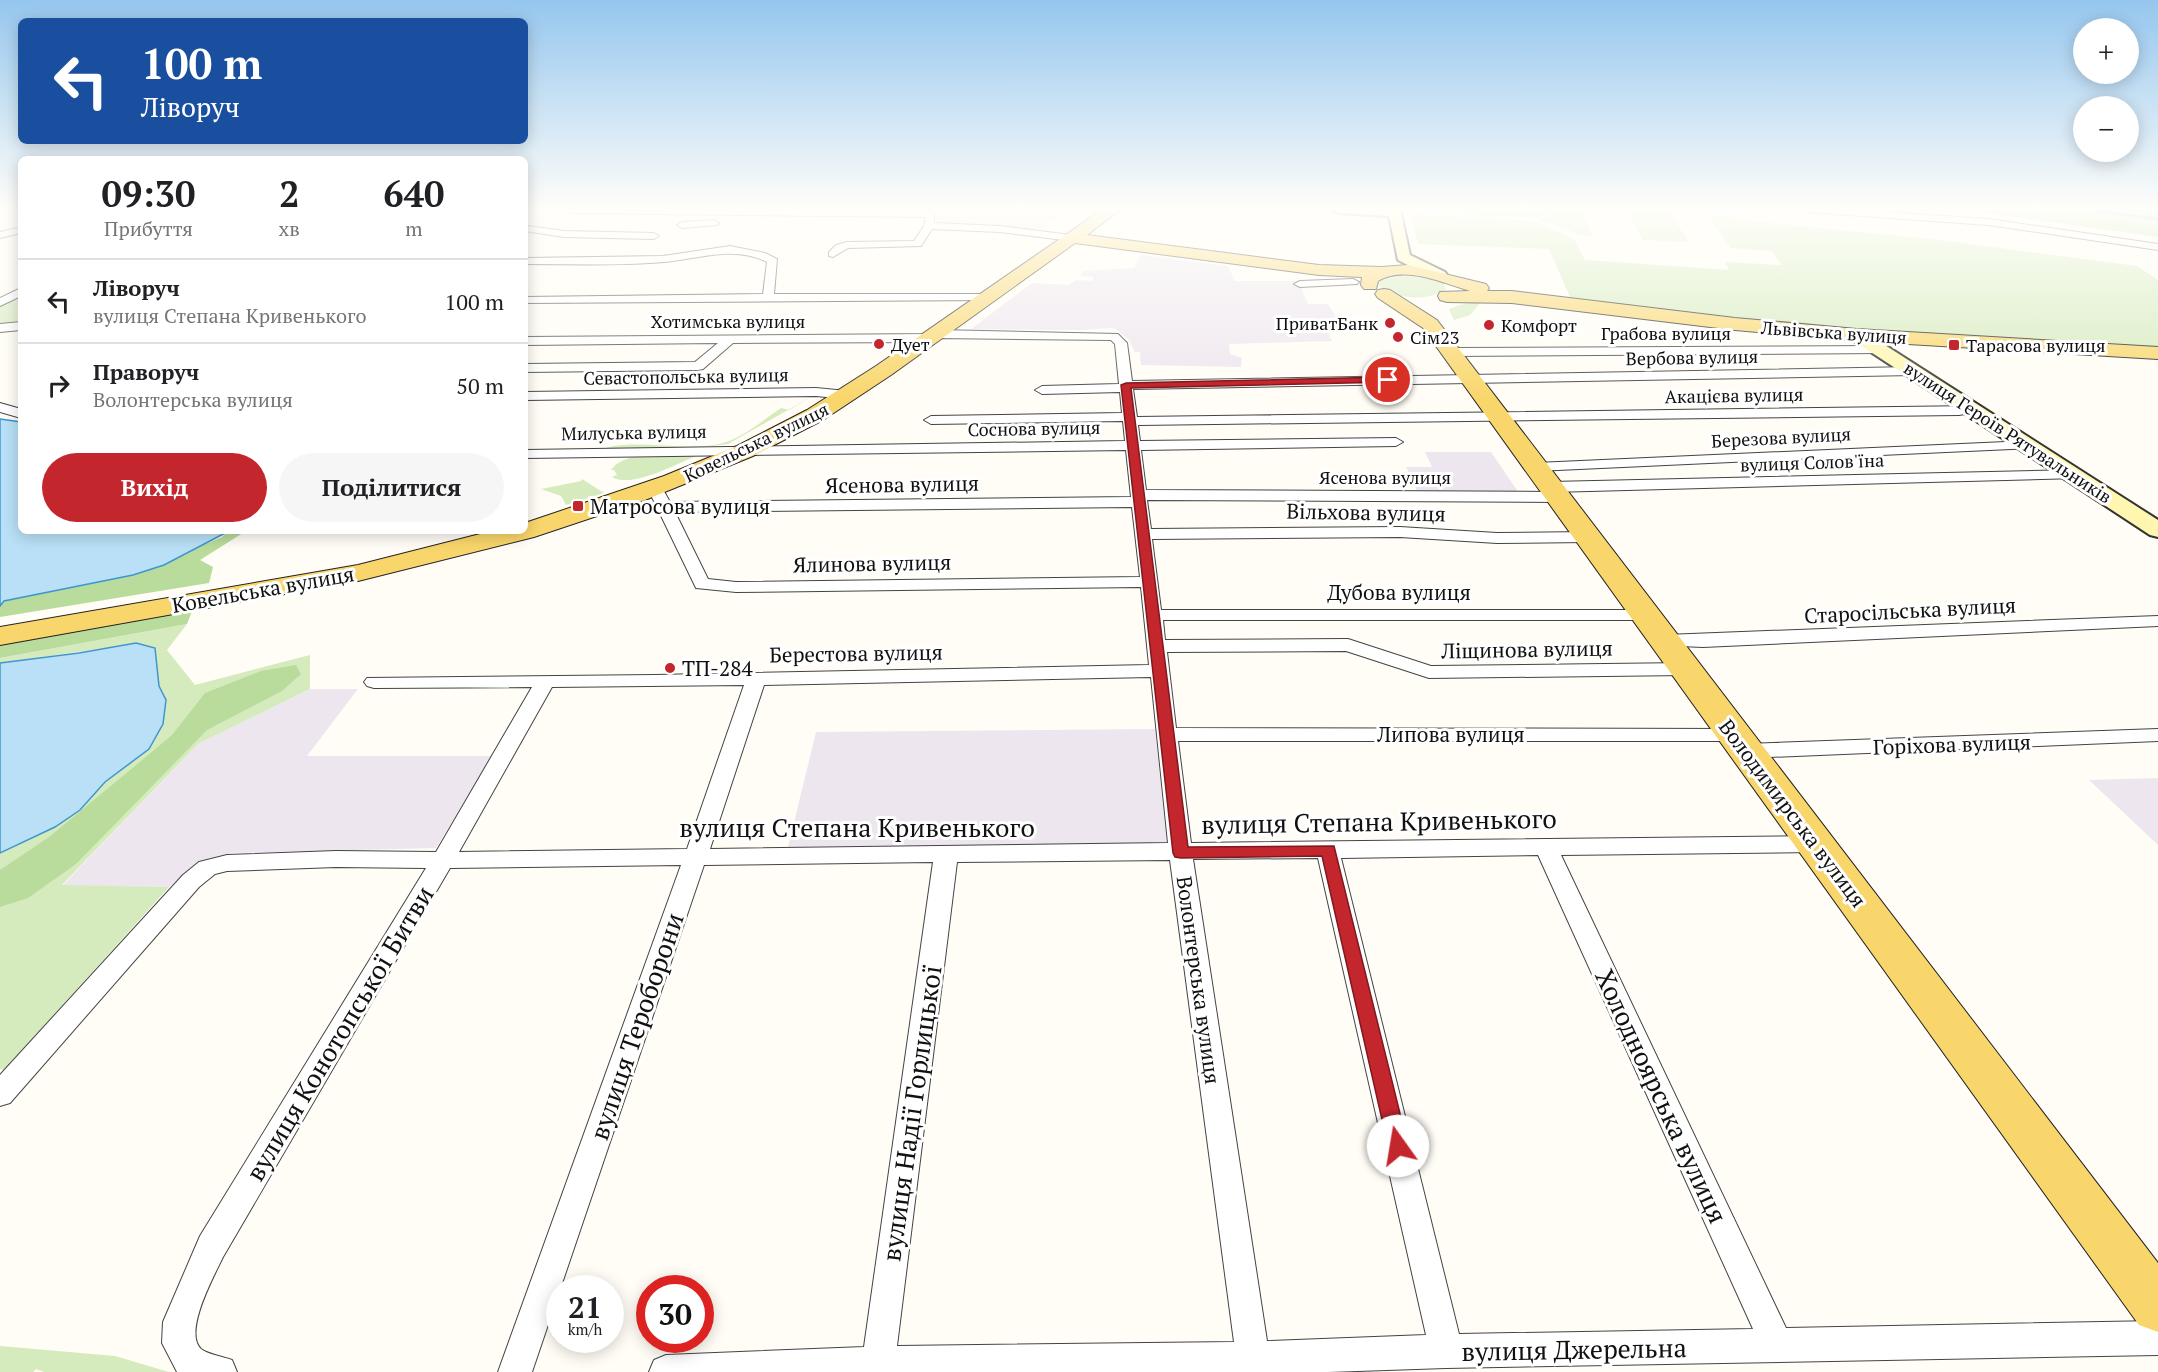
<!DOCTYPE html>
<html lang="uk">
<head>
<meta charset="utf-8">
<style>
	body { margin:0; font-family:"PT Serif",serif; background:#f6f6f6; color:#202124; height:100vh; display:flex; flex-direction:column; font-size:22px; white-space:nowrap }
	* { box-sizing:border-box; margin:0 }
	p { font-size:20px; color:#757577 }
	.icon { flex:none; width:33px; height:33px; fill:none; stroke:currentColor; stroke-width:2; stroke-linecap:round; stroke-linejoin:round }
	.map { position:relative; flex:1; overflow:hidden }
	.drawer { position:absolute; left:18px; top:156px; width:510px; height:378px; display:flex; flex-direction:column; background:#fff; border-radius:9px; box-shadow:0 3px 15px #0003 }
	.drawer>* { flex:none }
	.banner { position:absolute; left:18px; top:18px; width:510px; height:126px; border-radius:9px; box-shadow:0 3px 15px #0003; background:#1a4fa0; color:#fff; overflow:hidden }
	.buttons { position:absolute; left:2073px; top:18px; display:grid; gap:12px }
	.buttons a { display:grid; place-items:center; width:66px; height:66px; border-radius:50%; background:#fff; box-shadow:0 3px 15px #0003; font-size:30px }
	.speed { position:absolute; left:546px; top:1275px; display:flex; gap:12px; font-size:30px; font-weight:700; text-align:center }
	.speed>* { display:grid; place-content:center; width:78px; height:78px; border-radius:50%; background:#fff; box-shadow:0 3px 15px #0003; line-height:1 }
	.speed small { font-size:15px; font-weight:400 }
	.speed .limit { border:9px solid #d22; background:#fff; color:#111 }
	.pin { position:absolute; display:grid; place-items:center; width:51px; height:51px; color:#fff; margin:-26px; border:3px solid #fff; border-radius:50%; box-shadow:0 2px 6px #0007 }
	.me { position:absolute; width:66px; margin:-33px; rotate:347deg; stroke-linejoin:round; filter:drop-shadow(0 0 4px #0008) }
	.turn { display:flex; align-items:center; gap:21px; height:126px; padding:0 24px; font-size:27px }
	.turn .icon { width:78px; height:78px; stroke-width:2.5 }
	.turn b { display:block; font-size:42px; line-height:51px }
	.eta { display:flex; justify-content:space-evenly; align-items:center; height:102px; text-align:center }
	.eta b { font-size:36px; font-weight:700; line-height:42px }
	.cta { display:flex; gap:12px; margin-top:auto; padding:12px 24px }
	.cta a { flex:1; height:69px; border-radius:36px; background:#c4262e; color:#fff; font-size:24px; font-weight:700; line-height:69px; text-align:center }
	.cta a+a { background:#f6f6f6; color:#202124 }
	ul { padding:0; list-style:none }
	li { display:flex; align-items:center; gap:18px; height:84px; padding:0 24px; border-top:2px solid #e0e0e0 }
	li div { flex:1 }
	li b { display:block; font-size:22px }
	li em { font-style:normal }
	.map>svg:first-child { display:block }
	.industrial { fill:#eee6ef }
	.green { fill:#d5ebbd }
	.forest { fill:#b9dc9c }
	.water { fill:#b9e0f7; stroke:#3f96cf; stroke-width:1.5 }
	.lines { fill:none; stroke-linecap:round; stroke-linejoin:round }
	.stream { stroke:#3f96cf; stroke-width:3 }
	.street-casing { stroke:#444; stroke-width:2 }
	.secondary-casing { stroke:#333; stroke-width:4 }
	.primary-casing { stroke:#222; stroke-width:2 }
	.street { fill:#fff; fill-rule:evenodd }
	.secondary { fill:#fff6b0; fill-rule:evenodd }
	.primary { fill:#f9d66b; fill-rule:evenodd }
	.route { fill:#c4262e; stroke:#7f191e; stroke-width:1.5 }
	.poi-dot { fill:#c4262e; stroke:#fff; stroke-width:2 }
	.labels { text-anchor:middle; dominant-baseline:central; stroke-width:6; stroke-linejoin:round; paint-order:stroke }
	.far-street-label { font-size:18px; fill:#111; stroke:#fff }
	.far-poi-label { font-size:18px; fill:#111; stroke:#fff; text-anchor:start }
	.street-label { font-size:21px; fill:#111; stroke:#fff }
	.poi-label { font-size:21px; fill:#111; stroke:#fff; text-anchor:start }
	.near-street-label { font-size:26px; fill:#111; stroke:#fff }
</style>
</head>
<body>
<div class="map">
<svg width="2158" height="1372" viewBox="0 0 2158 1372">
	<rect width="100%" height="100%" fill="#fffdf5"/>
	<!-- industrial -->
	<path class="industrial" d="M 943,209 L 1069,209 L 1045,224 L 1048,226 L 1038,229 L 987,224 L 984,226 L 941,224 L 932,220 Z
		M 1141,255 L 1228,266 L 1235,281 L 1299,281 L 1308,304 L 1328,304 L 1340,323 L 1324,324 L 1332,341 L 1229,344 L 1230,354 L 1242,358 L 1241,367 L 1141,365 L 1140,352 L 1135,352 L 1129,340 L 1116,329 L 1111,328 L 1080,330 L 971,329 L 1032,283 L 1068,285 L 1076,280 L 1092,281 L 1094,277 L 1080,276 L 1085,271 L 1134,268 Z
		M 1425,452 L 1491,452 L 1519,493 L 1418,493 L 1406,467 L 1432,467 Z
		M 310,689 L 358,689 L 307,756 L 492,756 L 436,848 L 231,853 L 202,860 L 169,887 L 62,886 L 198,744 Z
		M 1155,729 L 1167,843 L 788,847 L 816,732 Z
		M 2158,778 L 2158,845 L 2089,780 L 2090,780 Z"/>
	<!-- green -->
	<path class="green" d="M 1436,209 L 1562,209 L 1538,218 L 1437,213 Z
		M 1568,209 L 1579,209 L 1593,236 L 1580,235 L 1540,219 Z
		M 1626,209 L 1669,212 L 1689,242 L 1643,240 Z
		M 2110,209 L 2158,209 L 2158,226 L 2122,220 L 2106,214 Z
		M 1706,213 L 1749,221 L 1939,240 L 2137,266 L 2158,280 L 2158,347 L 1853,330 L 1733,319 L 1570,297 L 1549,249 L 1418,244 L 1411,214 L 1533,221 L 1574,239 L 1585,260 L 1729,270 L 1725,262 L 1782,265 L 1771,251 L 1731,248 Z
		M 1388,274 L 1418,274 L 1443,282 L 1446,289 C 1431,302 1389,300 1377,283 L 1377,280 Z
		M 21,295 L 21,323 L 0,325 L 0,307 Z
		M 1472,301 L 1481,302 L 1470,315 L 1454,320 L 1449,309 Z
		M 810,395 L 814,395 L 728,444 L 703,447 L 603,449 C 637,437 693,455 729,441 C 747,434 765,419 781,408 L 789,410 L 809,398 Z
		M 699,455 C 677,463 633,489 612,477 L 617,475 L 614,470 L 611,470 C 625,449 675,455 699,455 Z
		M 582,479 L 604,493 L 566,505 L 561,496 L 541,489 L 581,481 Z
		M 187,624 L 167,650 L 195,685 L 310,655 L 310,689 L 198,744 L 62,885 L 169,887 L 4,1070 L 0,1069 L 0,853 L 55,827 L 80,810 L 105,782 L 149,749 L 159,686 L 155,649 L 106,648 L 0,663 L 0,658 Z
		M 0,1346 L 115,1356 L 169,1372 L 44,1372 L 36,1369 L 33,1372 L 0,1372 Z"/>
	<!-- forest -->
	<path class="forest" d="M 1960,209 L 2110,209 L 2106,214 L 2122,220 L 2158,226 L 2158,237 Z
		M 229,531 L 246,531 L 200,560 L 213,567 L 209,583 L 0,617 L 0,606 L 4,601 L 133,575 L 222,537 Z
		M 192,611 L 187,624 L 0,658 L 0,645 Z
		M 296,665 L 301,674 L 282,691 L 207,730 L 76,864 L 28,898 L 0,907 L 0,870 L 49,837 L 135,766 L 172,735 L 205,693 L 261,671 Z"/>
	<!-- water -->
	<path class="water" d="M 0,419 L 21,422 L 21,531 L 229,531 L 164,565 L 133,575 L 4,601 L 0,606 Z
		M 136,643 L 155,648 L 159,686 L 166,700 L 163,724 L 149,749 L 105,782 L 80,810 L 55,827 L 0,853 L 0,663 L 79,653 Z"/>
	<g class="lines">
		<!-- stream -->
		<path class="stream" d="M 2078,209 L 2158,219"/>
		<defs>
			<path id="street" d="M 569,209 L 925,210 L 934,214 L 934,223 L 1000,226 L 1071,235 L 1076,238 L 1071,241 L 1000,232 L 932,229 L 921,246 L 848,248 L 833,257 L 829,256 L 829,252 L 836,245 L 847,242 L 914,241 L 924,226 L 926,217 L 573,213 L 570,212 Z
				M 1801,209 L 1840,209 L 1989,219 L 2158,244 L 2158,250 L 1989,225 L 1806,212 Z
				M 714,220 L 719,223 L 717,225 L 682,228 L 677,225 L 682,222 Z
				M 528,226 L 564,231 L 654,233 L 659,236 L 654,239 L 564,237 L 525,231 L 525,227 Z
				M 21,227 L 21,233 L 0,238 L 0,232 Z
				M 730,246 L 765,253 L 777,259 L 774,294 L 990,294 L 996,297 L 990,300 L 525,303 L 525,297 L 763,294 L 767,262 C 733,245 699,259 664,262 C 618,266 571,264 525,264 L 525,258 L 663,256 Z
				M 1353,279 L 1359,282 L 1357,284 L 1300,287 L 1294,284 L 1300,281 Z
				M 21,288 L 21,296 L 0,306 L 0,298 Z
				M 21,322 L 21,330 L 0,332 L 0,324 Z
				M 937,330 L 1118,334 L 1127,343 L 1132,381 L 1914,367 L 1920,371 L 1914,375 L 1133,389 L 1137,417 L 1976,406 L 1978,409 L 1976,412 L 1959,415 L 1138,425 L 1140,441 L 1396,438 L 1403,442 L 1396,446 L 1141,450 L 1146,490 L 1558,492 L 1566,497 L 1558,502 L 1147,500 L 1151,529 L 1400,527 L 1497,533 L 1588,532 L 1596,537 L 1588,542 L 1497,543 L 1400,537 L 1152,539 L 1161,610 L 1645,610 L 1651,611 L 1654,615 L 1651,619 L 1645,620 L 1163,620 L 1165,640 L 1348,639 L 1431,666 L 1686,663 L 1693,665 L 1696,669 L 1693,673 L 1686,675 L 1429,678 L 1346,651 L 1167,652 L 1176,728 L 1734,729 L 1741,730 L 1744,735 L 1741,740 L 1734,741 L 1178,741 L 1191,843 L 1815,836 L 1823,838 L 1826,844 L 1823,850 L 1815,852 L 1561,855 L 1786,1328 L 2158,1321 L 2158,1355 L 1446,1368 L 1328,1372 L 649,1372 L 654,1360 L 666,1355 L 864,1347 L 933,862 L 704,865 L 532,1372 L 498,1372 L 681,865 L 450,868 L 223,1257 C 214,1276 183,1332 201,1349 C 207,1354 224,1357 232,1360 L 237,1372 L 177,1372 L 162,1343 L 163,1322 L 200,1236 L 426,868 L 336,867 L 227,871 L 215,874 L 199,887 L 10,1103 L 0,1106 L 0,1075 L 183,875 L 199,862 L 227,855 L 336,851 L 436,852 L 532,687 L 374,688 L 367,686 L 364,682 L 367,678 L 655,675 L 1149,665 L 1141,587 L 736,592 L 696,588 L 648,489 L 656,484 L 661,486 L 670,502 L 1131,497 L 1126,450 L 525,458 L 525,450 L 1125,441 L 1123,421 L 931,424 L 924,420 L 931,416 L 1122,413 L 1120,392 L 1042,394 L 1035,390 L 1042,386 L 1119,384 L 1115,344 L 1111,340 L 937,338 L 931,342 L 733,343 L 703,369 L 698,370 L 525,372 L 525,364 L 695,362 L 718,343 L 525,345 L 525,337 L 931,334 ZM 1132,507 L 1140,577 L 736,582 L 708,579 L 675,512 ZM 1151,677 L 1168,843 L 710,849 L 764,685 ZM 744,685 L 687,849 L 459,852 L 552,687 ZM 1538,855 L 1753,1329 L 1459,1334 L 1341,858 ZM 1318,858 L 1426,1335 L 1267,1341 L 1193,859 ZM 1170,860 L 1234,1342 L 897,1346 L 957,862 Z
				M 1881,346 L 1885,347 L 1887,350 L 1885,353 L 1451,356 L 1445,352 L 1451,348 Z
				M 816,388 L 847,391 L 854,395 L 847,399 L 816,396 L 525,400 L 525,392 Z
				M 0,403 L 21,409 L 21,418 L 0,412 Z
				M 2028,441 L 2035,445 L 2033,448 L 1536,471 L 1529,467 L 1536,463 Z
				M 2074,470 L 2079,472 L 2082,475 L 2079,478 L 1551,492 L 1543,487 L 1551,482 Z
				M 2158,616 L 2158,626 L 1703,647 L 1658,645 L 1656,641 L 1658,637 L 1665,635 Z
				M 2158,729 L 2158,741 L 1746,758 L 1739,756 L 1736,751 L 1739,746 L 1746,744 Z"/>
			<path id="secondary" d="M 1332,209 L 1400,209 L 1410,255 L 1445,272 L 1447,275 L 1445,278 L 1433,278 L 1398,260 L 1389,216 L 1339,213 Z
				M 1857,330 L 1863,331 L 2158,520 L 2158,537 L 2150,535 L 1851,339 L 1848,335 L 1851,331 Z"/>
			<path id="primary" d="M 1103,209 L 1121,209 L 1087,235 L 1319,265 L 1382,267 L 1408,265 L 1486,284 L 1489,288 L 1487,291 L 1512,291 L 1735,318 L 1857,329 L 2158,347 L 2158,359 L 1857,341 L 1735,330 L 1512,303 L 1447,302 L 1440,300 L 1438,296 L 1440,292 L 1470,291 C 1442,283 1406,265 1378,281 L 1376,289 L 1364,289 L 1361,285 L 1362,277 L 1319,275 L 1075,243 L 891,375 L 823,420 L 753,456 L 645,500 L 534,537 L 358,581 L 0,645 L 0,627 L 358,565 L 492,531 L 525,531 L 525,523 L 664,476 L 737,446 L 807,410 L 876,366 Z
				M 1384,289 L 1390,290 L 1437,320 L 2158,1263 L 2158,1332 L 2139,1325 L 1423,328 L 1378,298 L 1375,294 L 1378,290 Z"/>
		</defs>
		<!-- street casing -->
		<use href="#street" class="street-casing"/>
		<!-- secondary casing -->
		<use href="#secondary" class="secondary-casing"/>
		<!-- primary casing -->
		<use href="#primary" class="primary-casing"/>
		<!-- street -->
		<use href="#street" class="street"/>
		<!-- secondary -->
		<use href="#secondary" class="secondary"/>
		<!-- primary -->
		<use href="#primary" class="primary"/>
	</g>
	<!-- sky -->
	<linearGradient id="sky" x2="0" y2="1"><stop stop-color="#95c6ee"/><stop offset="0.52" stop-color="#fffefa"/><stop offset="1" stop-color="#fffefa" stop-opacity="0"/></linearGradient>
	<rect width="2158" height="401" fill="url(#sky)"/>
	<!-- route -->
	<path class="route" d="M 1388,377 L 1391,378 L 1391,382 L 1131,388 L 1188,847 L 1334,846 L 1408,1146 L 1405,1153 L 1398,1155 L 1391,1153 L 1388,1146 L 1322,856 L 1181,858 L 1175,857 L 1173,853 L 1121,385 L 1126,383 Z"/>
	<!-- markers -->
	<g class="poi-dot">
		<circle cx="1390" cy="323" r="6"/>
		<circle cx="1489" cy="325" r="6"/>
		<circle cx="1398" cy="337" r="6"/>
		<circle cx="879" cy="344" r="6"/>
		<rect x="1948" y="339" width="12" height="12" rx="3"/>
		<rect x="572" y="500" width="12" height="12" rx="3"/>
		<circle cx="670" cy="668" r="6"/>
	</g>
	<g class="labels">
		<!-- far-street labels -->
		<g class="far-street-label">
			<text x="728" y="321">Хотимська вулиця</text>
			<text transform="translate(1834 332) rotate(4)">Львівська вулиця</text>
			<text x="1666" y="333">Грабова вулиця</text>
			<text transform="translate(1692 357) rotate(-1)">Вербова вулиця</text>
			<text transform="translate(686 376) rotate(-1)">Севастопольська вулиця</text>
			<text transform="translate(1734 395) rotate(-1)">Акацієва вулиця</text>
			<text transform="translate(1034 428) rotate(-1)">Соснова вулиця</text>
			<text transform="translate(634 432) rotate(-1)">Милуська вулиця</text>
			<text transform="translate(2008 432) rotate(33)">вулиця Героїв Рятувальників</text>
			<text transform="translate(1781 437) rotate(-3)">Березова вулиця</text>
			<text transform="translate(756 442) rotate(-26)">Ковельська вулиця</text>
			<text transform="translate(1812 462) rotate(-2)">вулиця Солов'їна</text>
			<text x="1385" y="477">Ясенова вулиця</text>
		</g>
		<!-- far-poi labels -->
		<g class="far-poi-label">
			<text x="1378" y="323" text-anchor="end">ПриватБанк</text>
			<text x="1501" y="325">Комфорт</text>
			<text x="1410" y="337">Сім23</text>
			<text x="891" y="344">Дует</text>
			<text x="1966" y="345">Тарасова вулиця</text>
		</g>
		<!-- street labels -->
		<g class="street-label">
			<text transform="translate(902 484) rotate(-1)">Ясенова вулиця</text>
			<text transform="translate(1366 512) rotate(1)">Вільхова вулиця</text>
			<text transform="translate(872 563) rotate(-1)">Ялинова вулиця</text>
			<text transform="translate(263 589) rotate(-10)">Ковельська вулиця</text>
			<text x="1399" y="592">Дубова вулиця</text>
			<text transform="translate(1910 610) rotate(-3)">Старосільська вулиця</text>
			<text transform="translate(1527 649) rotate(-1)">Ліщинова вулиця</text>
			<text transform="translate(856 653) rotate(-1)">Берестова вулиця</text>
			<text x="1451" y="734">Липова вулиця</text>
			<text transform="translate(1952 744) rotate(-2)">Горіхова вулиця</text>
			<text transform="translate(1793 813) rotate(53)">Володимирська вулиця</text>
			<text transform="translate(1199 980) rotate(82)">Волонтерська вулиця</text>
		</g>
		<!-- poi labels -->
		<g class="poi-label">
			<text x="590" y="506">Матросова вулиця</text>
			<text x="682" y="668">ТП-284</text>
		</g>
		<!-- near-street labels -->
		<g class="near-street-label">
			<text transform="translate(1379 821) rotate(-1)">вулиця Степана Кривенького</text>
			<text x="857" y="827">вулиця Степана Кривенького</text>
			<text transform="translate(636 1026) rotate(-71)">вулиця Тероборони</text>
			<text transform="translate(339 1033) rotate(-59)">вулиця Конотопської Битви</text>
			<text transform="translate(1662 1096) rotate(65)">Холодноярська вулиця</text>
			<text transform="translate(911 1113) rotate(-82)">вулиця Надії Горлицької</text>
			<text transform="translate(1574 1349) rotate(-1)">вулиця Джерельна</text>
		</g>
	</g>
</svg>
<div class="buttons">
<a>+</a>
<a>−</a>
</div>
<div class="speed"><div>21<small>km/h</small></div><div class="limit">30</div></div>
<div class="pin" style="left:1388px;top:380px;background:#d93025"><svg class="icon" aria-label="arrive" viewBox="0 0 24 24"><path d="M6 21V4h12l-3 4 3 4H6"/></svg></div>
<svg class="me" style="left:1398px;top:1146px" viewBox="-20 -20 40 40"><circle r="19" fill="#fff"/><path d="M0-13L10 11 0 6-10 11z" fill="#c4262e"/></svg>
<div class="banner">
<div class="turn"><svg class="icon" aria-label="left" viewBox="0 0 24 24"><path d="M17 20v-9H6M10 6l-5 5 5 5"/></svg><div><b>100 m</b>Ліворуч</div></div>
</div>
<section class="drawer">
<div class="eta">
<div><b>09:30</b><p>Прибуття</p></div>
<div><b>2</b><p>хв</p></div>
<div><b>640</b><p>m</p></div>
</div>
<ul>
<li><svg class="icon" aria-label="left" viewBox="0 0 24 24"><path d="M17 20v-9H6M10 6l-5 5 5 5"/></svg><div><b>Ліворуч</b><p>вулиця Степана Кривенького</p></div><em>100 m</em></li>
<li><svg class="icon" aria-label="right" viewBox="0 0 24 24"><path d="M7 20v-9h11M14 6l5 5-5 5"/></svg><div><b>Праворуч</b><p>Волонтерська вулиця</p></div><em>50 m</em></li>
</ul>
<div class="cta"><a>Вихід</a><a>Поділитися</a></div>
</section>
</div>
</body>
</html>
